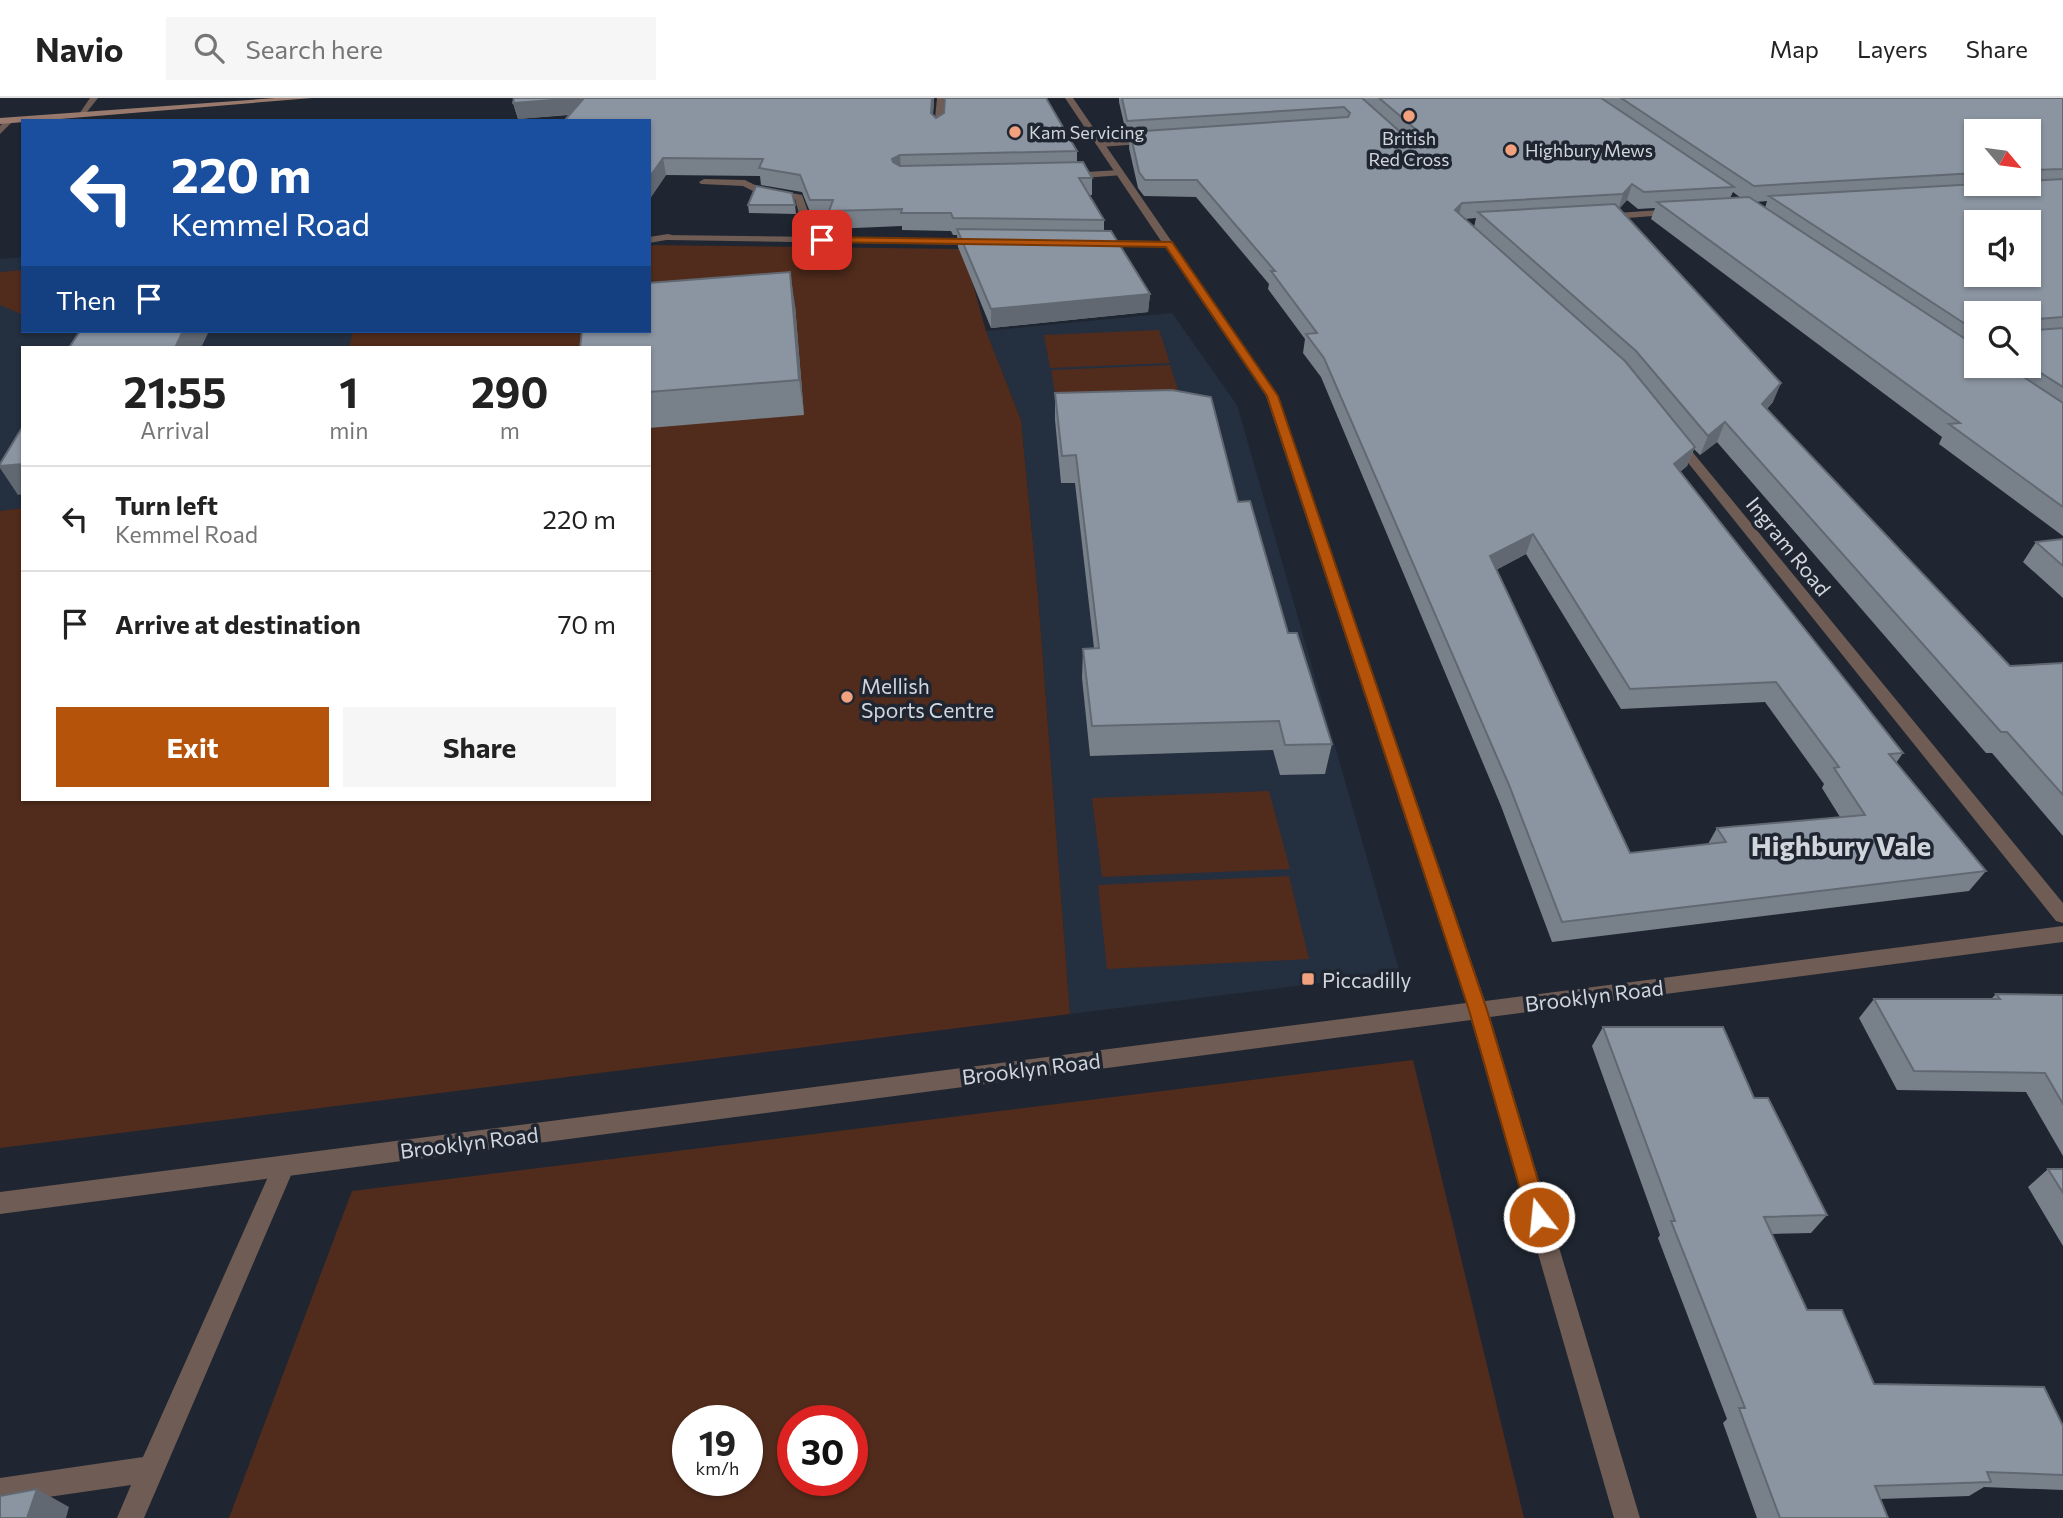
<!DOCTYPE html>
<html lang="en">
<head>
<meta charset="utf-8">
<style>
	body { margin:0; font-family:Commissioner,sans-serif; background:#f6f6f6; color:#222; height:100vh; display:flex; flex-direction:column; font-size:26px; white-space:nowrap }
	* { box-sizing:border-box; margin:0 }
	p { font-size:23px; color:#767676 }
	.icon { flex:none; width:38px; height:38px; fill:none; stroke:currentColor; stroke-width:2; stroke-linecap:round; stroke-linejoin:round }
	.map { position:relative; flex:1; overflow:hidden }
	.drawer { position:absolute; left:21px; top:248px; width:630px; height:455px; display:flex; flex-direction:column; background:#fff; border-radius:0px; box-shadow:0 2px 5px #0004 }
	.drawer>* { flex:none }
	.banner { position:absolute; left:21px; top:21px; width:630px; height:214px; border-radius:0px; box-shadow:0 2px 5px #0004; background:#1a4fa0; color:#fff; overflow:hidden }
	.needle { width:46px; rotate:119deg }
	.tools { position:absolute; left:1964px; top:21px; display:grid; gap:14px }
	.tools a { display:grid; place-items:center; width:77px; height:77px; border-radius:0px; background:#fff; box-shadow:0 2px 5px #0004; font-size:35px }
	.speed { position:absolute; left:672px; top:1307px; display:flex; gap:14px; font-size:35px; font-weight:700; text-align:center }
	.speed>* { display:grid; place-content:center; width:91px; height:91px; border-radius:50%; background:#fff; box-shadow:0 2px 5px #0004; line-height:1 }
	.speed small { font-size:18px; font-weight:400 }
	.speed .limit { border:10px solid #d22; background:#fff; color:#111 }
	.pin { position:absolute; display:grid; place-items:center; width:60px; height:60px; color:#fff; margin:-30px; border-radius:14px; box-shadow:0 4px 10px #0006 }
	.me { position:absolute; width:77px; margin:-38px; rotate:344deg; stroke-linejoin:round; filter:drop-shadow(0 0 5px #0008) }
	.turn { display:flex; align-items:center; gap:24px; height:147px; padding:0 35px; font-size:32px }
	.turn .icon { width:91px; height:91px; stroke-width:2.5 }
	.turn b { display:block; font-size:49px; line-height:60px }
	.then { display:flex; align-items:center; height:66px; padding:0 35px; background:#0003; gap:14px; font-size:26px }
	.eta { display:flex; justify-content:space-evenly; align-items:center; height:119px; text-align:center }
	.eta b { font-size:42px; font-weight:700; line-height:49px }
	.primary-button { display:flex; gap:14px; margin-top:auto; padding:14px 35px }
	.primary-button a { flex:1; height:80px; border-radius:0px; background:#b45309; color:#fff; font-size:28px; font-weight:700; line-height:80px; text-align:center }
	.primary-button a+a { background:#f6f6f6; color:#222 }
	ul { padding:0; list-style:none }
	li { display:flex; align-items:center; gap:21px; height:105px; padding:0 35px; border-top:2px solid #e0e0e0 }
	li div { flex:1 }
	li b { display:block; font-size:26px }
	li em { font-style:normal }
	header { display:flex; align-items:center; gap:42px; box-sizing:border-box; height:98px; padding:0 35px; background:#fff; border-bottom:2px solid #e0e0e0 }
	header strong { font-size:33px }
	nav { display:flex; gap:38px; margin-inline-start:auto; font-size:24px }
	.search { width:490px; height:63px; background:#f6f6f6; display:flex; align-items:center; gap:18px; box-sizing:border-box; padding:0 24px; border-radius:0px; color:#767676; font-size:26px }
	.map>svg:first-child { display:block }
	.built { fill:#242f3f }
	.green { fill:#512c1c; fill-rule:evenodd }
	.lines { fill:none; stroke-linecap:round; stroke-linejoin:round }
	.service { fill:#6f5c54; fill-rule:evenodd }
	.minor { fill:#6f5c54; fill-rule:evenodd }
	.secondary { fill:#997a6d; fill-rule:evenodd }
	.wall { fill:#78808a; fill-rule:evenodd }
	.shaded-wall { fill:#616871 }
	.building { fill:#8b95a1; stroke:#616871; stroke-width:2; fill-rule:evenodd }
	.route { fill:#b45309; stroke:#753606; stroke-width:2 }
	.poi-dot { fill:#f2a17e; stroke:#1f2631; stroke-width:2.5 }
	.labels { text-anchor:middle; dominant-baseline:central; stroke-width:7; stroke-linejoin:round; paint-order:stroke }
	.far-poi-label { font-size:18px; fill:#d0d6dc; stroke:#1f2631; text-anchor:start }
	.street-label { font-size:21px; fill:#d0d6dc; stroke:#1f2631 }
	.poi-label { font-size:21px; fill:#d0d6dc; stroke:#1f2631; text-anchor:start }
	.district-label { font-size:28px; font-weight:bold; fill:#d0d6dc; stroke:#1f2631 }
</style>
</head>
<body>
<header>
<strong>Navio</strong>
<div class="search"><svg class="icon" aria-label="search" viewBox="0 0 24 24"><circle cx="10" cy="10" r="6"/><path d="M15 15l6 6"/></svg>Search here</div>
<nav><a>Map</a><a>Layers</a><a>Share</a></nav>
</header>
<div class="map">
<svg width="2063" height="1420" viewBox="0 0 2063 1420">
	<rect width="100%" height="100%" fill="#1f2631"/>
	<!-- built -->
	<path class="built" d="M 23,159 L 23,233 L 453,233 L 451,250 L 23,250 L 23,410 L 0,413 L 0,161 Z
		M 1172,215 L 1237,307 L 1400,875 L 1070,916 L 1038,497 L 1021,322 L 986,233 Z"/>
	<!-- green -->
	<path class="green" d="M 649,147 L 963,151 L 986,233 L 1021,322 L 1038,497 L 1070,916 L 0,1050 L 0,413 L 23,410 L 23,702 L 649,702 L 649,250 L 349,250 L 353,233 L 649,233 Z
		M 23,172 L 23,217 L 0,207 L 0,174 Z
		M 1159,232 L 1170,265 L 1050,270 L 1044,237 Z
		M 1170,267 L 1181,301 L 1057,306 L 1051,272 Z
		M 1269,693 L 1290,771 L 1102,779 L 1092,700 Z
		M 1289,778 L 1309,861 L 1107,871 L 1098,787 Z
		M 1413,962 L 1524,1420 L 229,1420 L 352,1093 ZM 688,1323 L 747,1323 L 747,1382 L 688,1382 ZM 793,1323 L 852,1323 L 852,1382 L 793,1382 Z"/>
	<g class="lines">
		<!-- service -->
		<path class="service" d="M 937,0 L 945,0 L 942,31 L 938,34 L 934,31 Z
			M 1152,40 L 1155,45 L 1100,49 L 1096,46 L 1100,43 Z
			M 1120,72 L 1123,73 L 1123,77 L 1069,81 L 1064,78 L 1069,75 Z
			M 704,81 L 745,82 L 759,89 L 802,97 L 809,116 L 806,141 L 801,144 L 796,141 L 799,116 L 795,101 L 753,93 L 743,88 L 701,86 L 699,84 Z
			M 668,136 L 672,137 L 672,141 L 649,145 L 649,139 Z
			M 284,1058 L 292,1061 L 295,1068 L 144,1420 L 117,1420 L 131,1387 L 0,1406 L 0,1380 L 143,1359 L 276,1061 Z"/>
		<!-- minor -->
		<path class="minor" d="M 90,0 L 98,0 L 83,19 L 77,19 Z
			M 1065,0 L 1073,0 L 1278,298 L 1485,903 L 2063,828 L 2063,844 L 1490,919 L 1640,1420 L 1614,1420 L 1471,922 L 0,1116 L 0,1094 L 1466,905 L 1266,298 L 1165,149 L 1095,148 L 1090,145 L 1095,142 L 1161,143 Z
			M 7,20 L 14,22 L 0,36 L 0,28 Z
			M 1675,111 L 1680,114 L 1678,116 L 1602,122 L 1597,119 L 1602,116 Z
			M 664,137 L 979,141 L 984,144 L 979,147 L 668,142 L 664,141 Z
			M 1677,339 L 1681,340 L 2063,805 L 2063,825 L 2056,823 L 1673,346 L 1673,340 Z"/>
		<!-- secondary -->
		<path class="secondary" d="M 275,0 L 312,0 L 0,26 L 0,20 Z"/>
	</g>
	<!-- wall -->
	<path class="wall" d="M 514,0 L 934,0 L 933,17 L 936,20 L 1077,53 L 1077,64 L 1092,80 L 1092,97 L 1089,97 L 1104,122 L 1104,133 L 1150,196 L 1148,214 L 991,230 L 958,149 L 957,137 L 953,137 L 951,133 L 902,132 L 902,128 L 831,131 L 830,119 L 812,119 L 802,94 L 761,87 L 760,78 L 666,77 L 649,102 L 649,23 L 569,17 L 518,21 L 513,5 Z
		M 1119,0 L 2063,0 L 2063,438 L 1939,346 L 1942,339 L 1651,121 L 1655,110 L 1638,111 L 1627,102 L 1619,111 L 1773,304 L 1767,311 L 2010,568 L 2063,565 L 2063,738 L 1992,655 L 1986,655 L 1717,344 L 1700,357 L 1694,351 L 1687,368 L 1680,374 L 1903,655 L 1896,665 L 1986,773 L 1969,793 L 1552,844 L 1501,708 L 1321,279 L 1303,255 L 1305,241 L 1268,191 L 1269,186 L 1196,99 L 1144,98 L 1138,90 L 1129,50 L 1130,38 L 1127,39 L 1119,4 ZM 1976,33 L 2028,33 L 2028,86 L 1976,86 ZM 1407,42 L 1414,49 L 1405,49 ZM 1733,94 L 1741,100 L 1730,100 ZM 1767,103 L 1765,110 L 1756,104 ZM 1476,120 L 1474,129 L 1465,121 ZM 1976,215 L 2028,215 L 2028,268 L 1976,268 ZM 1526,456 L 1621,611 L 1765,604 L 1824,686 L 1822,690 L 1840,719 L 1717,730 L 1708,746 L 1630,755 L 1496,472 Z
		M 748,107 L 795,107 L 796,116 L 749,115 Z
		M 795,207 L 804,317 L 649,330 L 649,250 Z
		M 1055,295 L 1238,404 L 1288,535 L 1332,646 L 1325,676 L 1280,677 L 1273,652 L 1090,658 L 1082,580 L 1083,551 L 1094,550 L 1075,385 L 1061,385 L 1055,322 Z
		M 2063,441 L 2063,500 L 2023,464 L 2036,444 Z
		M 1996,896 L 2063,897 L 2063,1058 L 2026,994 L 1897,992 L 1859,920 L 1874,901 L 1991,901 Z
		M 1603,929 L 1754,1000 L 1827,1117 L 1811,1135 L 1772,1136 L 1807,1212 L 1874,1286 L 2063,1328 L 2063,1392 L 1984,1389 L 1969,1398 L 1880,1401 L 1888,1420 L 1757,1420 L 1723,1325 L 1727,1321 L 1658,1140 L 1660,1137 L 1592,948 Z
		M 2048,1071 L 2063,1071 L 2063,1148 L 2028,1089 Z"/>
	<!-- shaded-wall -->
	<path class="shaded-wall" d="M 584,0 L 588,15 L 518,21 L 513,5 Z
		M 932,0 L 934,0 L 934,5 L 931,31 L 931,15 Z
		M 1407,40 L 1404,56 L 1393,58 L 1396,42 Z
		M 900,57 L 901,73 L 894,78 L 892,61 Z
		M 663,60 L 666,77 L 649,102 L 649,80 Z
		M 1632,86 L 1627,102 L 1618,112 L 1623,96 Z
		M 1462,105 L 1458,121 L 1455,112 Z
		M 790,174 L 795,207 L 804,317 L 799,282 Z
		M 1150,196 L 1148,214 L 991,230 L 991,211 Z
		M 183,233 L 209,233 L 201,250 L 175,250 Z
		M 1781,285 L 1773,304 L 1753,325 L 1762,306 Z
		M 1725,324 L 1717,344 L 1700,357 L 1708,338 Z
		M 1695,349 L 1687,368 L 1666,385 L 1674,366 Z
		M 23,366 L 23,396 L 18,397 L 0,370 L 0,368 Z
		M 1533,436 L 1526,456 L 1484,478 L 1490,458 Z
		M 37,1391 L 69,1409 L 66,1420 L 27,1420 Z"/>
	<!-- building -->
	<path class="building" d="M 514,0 L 580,0 L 513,5 Z
		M 584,0 L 932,0 L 931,15 L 936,20 L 944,15 L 945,0 L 1046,0 L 1077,53 L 900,57 L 892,61 L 893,64 L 900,68 L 1083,64 L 1092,80 L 1079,80 L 1104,122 L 953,120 L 951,115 L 901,115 L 902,111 L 829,113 L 833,102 L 810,102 L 800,77 L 759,70 L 763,61 L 663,60 L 649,80 L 649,23 L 564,23 Z
		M 1122,0 L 1362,0 L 1407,40 L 1396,42 L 1396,50 L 1426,48 L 1426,40 L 1379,0 L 1601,0 L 1734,89 L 1644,94 L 1632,86 L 1623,96 L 1462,105 L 1455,112 L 1625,263 L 1695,349 L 1674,366 L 1903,655 L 1889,656 L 1986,773 L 1562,824 L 1509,687 L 1324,260 L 1306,236 L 1317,235 L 1271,173 L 1275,173 L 1197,82 L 1145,82 L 1139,74 L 1130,34 L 1348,19 L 1350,15 L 1344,9 L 1127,23 ZM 1533,436 L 1630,591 L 1776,584 L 1839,669 L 1834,670 L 1865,717 L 1717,730 L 1726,744 L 1630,755 L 1490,458 Z
		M 1621,0 L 2063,0 L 2063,71 L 2028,72 L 2028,33 L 1976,33 L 1976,75 L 1754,88 Z
		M 2063,81 L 2063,219 L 2038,221 L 2037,232 L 2063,230 L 2063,289 L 2028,267 L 2028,215 L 1976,215 L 1976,233 L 1769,98 L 1977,86 L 2028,86 L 2028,83 ZM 1976,124 L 2028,124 L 2028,177 L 1976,177 Z
		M 756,88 L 792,95 L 795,107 L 748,107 Z
		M 1749,99 L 1976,248 L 1976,268 L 2007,268 L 2063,305 L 2063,409 L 1949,326 L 1960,325 L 1657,104 Z
		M 1615,106 L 1781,285 L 1762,306 L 2010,568 L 2063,565 L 2063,697 L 2007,634 L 2001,634 L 1725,324 L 1708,338 L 1636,253 L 1478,114 Z
		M 957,131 L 1111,133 L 1150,196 L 991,211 Z
		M 790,174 L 799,282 L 649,294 L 649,250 L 580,250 L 582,233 L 649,233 L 649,185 Z
		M 80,233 L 183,233 L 175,250 L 69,250 Z
		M 1172,292 L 1211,299 L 1238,404 L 1250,403 L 1288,535 L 1297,535 L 1332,646 L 1285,647 L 1279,623 L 1092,628 L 1083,551 L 1099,550 L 1076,357 L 1062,358 L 1055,295 Z
		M 23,328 L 23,366 L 0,368 L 0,366 Z
		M 2063,441 L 2063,468 L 2036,444 Z
		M 1996,896 L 2063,897 L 2063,1006 L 2045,975 L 1914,973 L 1874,901 L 2000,901 Z
		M 1603,929 L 1723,929 L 1754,1000 L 1768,1000 L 1827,1117 L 1764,1119 L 1807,1212 L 1842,1212 L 1874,1286 L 2044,1289 L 2063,1328 L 2063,1377 L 1987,1374 L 1991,1384 L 1875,1388 L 1888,1420 L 1780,1420 L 1739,1310 L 1745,1310 L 1671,1123 L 1675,1123 Z
		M 2048,1071 L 2063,1071 L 2063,1095 Z
		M 37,1391 L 27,1420 L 0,1420 L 0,1398 Z"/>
	<!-- route -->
	<path class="route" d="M 822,139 L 1172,144 L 1278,298 L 1487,912 L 1549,1119 L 1546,1126 L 1539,1129 L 1531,1126 L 1528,1119 L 1469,912 L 1267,298 L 1166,149 L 819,144 Z"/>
	<!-- markers -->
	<g class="poi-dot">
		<circle cx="1409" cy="18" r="7"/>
		<circle cx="1015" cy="34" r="7"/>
		<circle cx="1511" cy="52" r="7"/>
		<circle cx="847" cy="599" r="7"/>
		<rect x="1301" y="874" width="14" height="14" rx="3.5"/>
	</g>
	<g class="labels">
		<!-- far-poi labels -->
		<g class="far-poi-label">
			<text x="1029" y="34">Kam Servicing</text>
			<text x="1409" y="40" text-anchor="middle">British<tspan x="1409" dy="21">Red Cross</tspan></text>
			<text x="1525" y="52">Highbury Mews</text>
		</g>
		<!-- street labels -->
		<g class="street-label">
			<text transform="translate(1789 448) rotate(51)">Ingram Road</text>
			<text transform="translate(1594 897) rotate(-7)">Brooklyn Road</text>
			<text transform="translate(1031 970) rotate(-7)">Brooklyn Road</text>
			<text transform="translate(469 1044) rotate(-7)">Brooklyn Road</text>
		</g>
		<!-- poi labels -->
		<g class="poi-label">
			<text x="861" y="587">Mellish<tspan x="861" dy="24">Sports Centre</tspan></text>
			<text x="1322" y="881">Piccadilly</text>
		</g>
		<!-- district labels -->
		<g class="district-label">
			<text x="1841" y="747">Highbury Vale</text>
		</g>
	</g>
</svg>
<div class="tools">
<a><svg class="needle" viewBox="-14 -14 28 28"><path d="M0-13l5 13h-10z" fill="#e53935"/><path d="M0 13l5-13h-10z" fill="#767676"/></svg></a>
<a><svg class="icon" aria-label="sound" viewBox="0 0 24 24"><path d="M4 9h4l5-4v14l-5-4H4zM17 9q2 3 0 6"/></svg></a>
<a><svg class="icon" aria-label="search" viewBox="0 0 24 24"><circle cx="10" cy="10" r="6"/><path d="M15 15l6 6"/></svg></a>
</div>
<div class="speed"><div>19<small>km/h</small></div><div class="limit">30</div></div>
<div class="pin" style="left:822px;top:142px;background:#d93025"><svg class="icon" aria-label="arrive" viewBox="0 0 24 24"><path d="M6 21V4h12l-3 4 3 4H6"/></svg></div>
<svg class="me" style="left:1539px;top:1119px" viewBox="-20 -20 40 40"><circle r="17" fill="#b45309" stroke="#fff" stroke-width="3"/><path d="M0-11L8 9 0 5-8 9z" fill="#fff"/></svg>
<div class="banner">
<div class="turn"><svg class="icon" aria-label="left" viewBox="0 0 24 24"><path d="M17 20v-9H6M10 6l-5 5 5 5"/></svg><div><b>220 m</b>Kemmel Road</div></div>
<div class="then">Then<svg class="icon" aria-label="arrive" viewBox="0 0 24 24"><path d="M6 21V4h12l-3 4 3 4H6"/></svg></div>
</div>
<section class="drawer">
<div class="eta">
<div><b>21:55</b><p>Arrival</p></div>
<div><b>1</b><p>min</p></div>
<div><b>290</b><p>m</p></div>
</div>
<ul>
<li><svg class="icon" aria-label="left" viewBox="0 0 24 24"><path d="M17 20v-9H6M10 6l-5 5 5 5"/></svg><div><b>Turn left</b><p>Kemmel Road</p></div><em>220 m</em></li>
<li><svg class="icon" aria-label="arrive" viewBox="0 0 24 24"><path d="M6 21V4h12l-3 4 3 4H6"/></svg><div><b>Arrive at destination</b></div><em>70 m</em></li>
</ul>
<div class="primary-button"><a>Exit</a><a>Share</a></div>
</section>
</div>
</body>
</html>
